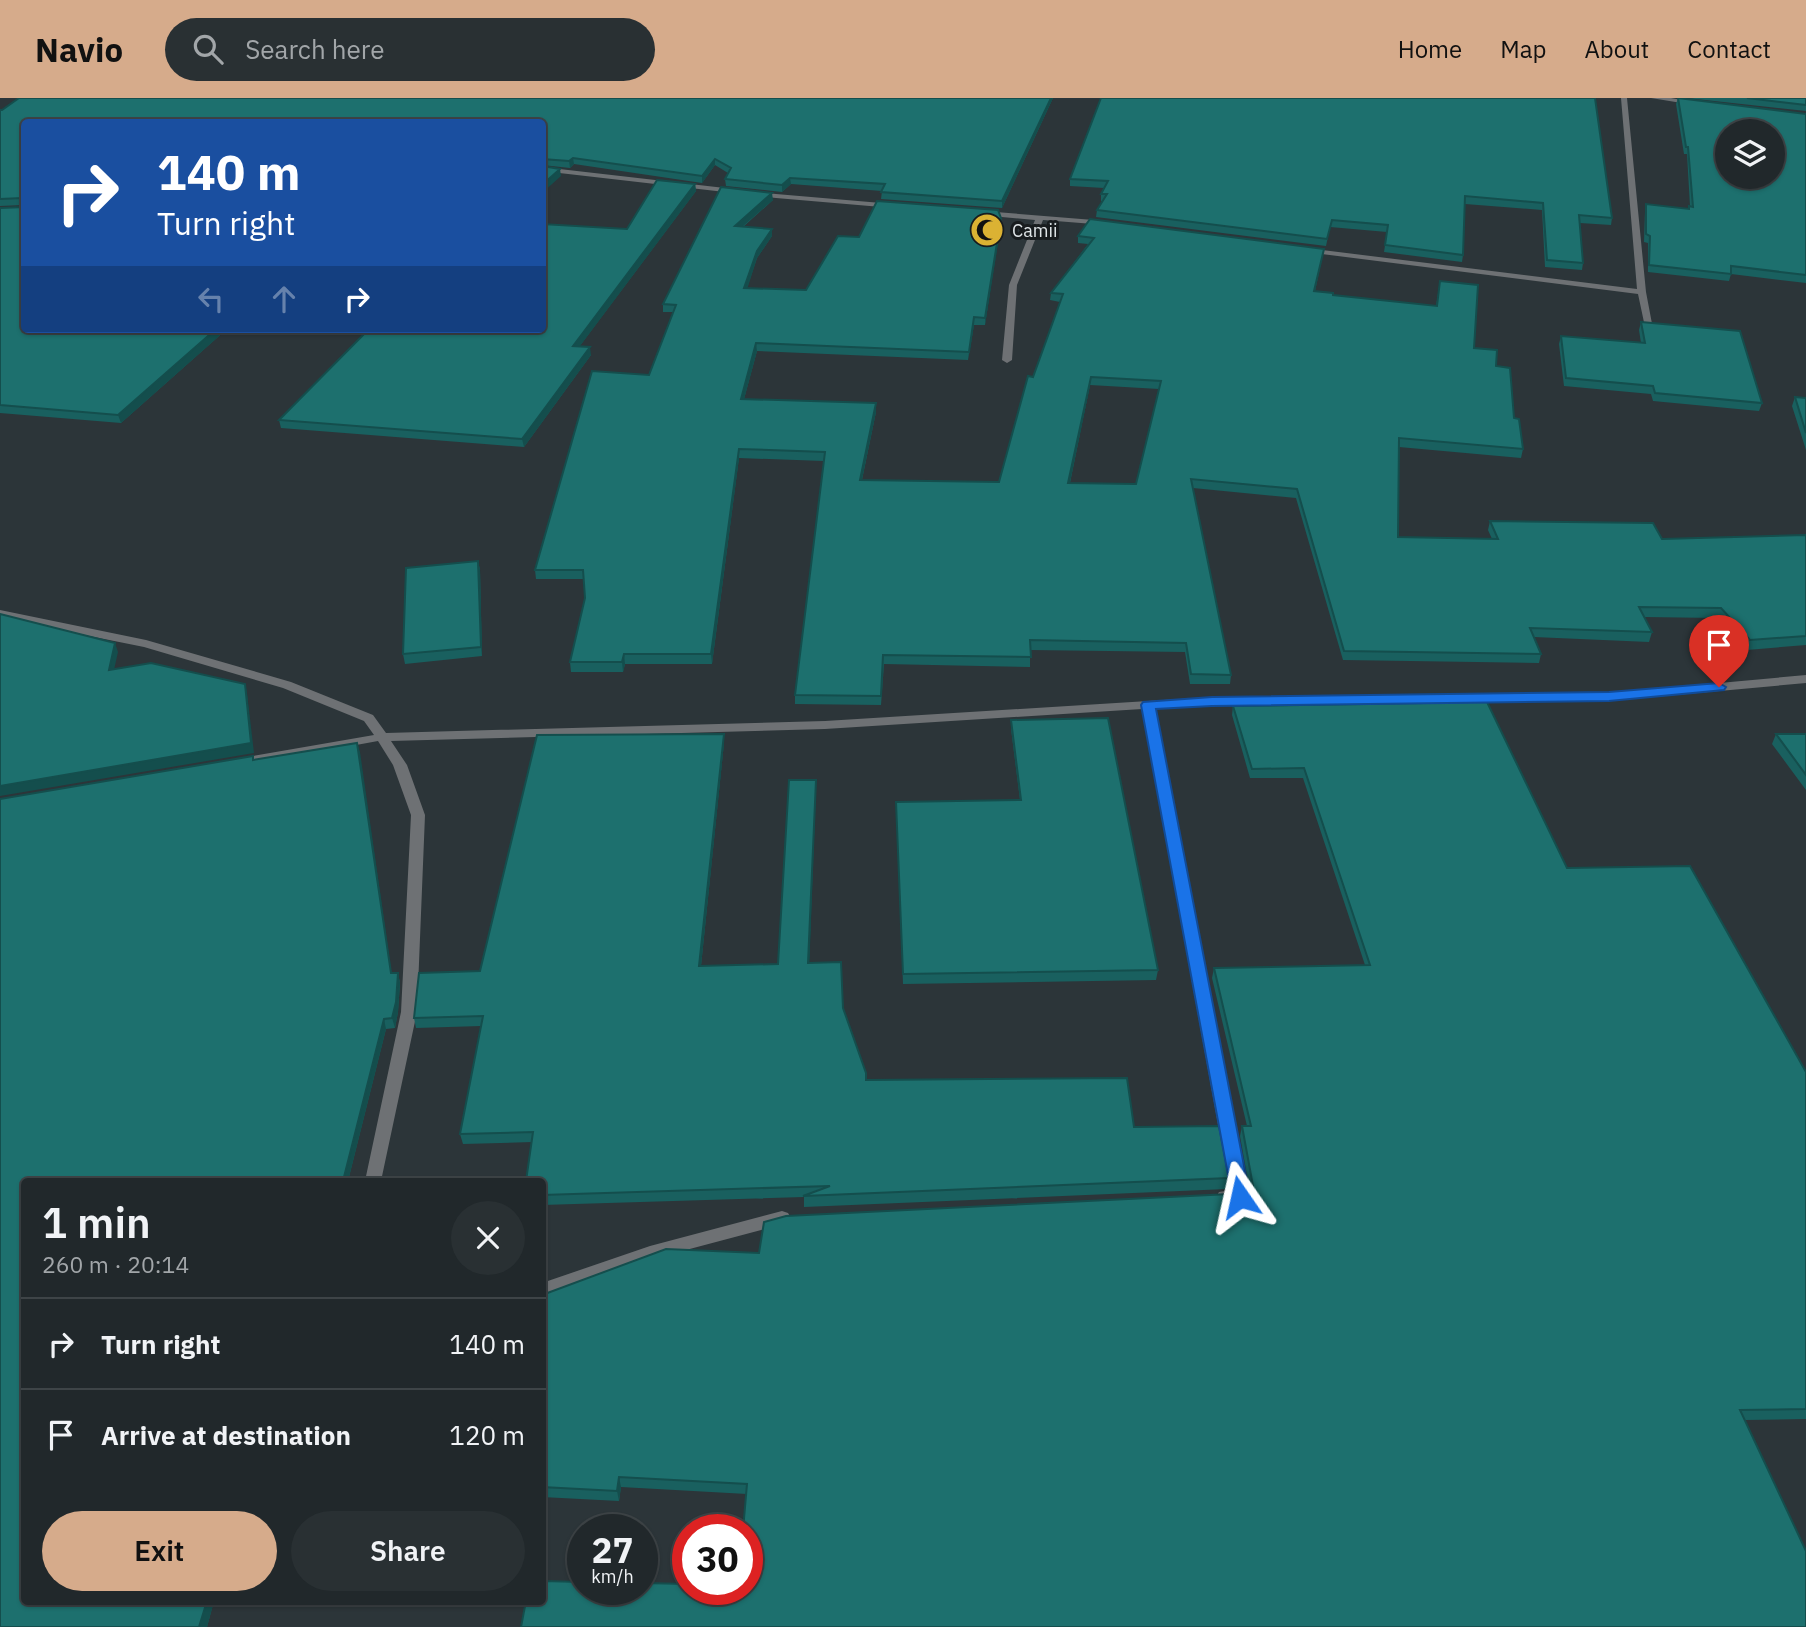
<!DOCTYPE html>
<html lang="en">
<head>
<meta charset="utf-8">
<style>
	body { margin:0; font-family:"IBM Plex Sans",sans-serif; background:#293033; color:#f1f3f6; height:100vh; display:flex; flex-direction:column; font-size:26px; white-space:nowrap }
	* { box-sizing:border-box; margin:0 }
	p { font-size:23px; color:#a2a6a9 }
	.icon { flex:none; width:38px; height:38px; fill:none; stroke:currentColor; stroke-width:2; stroke-linecap:round; stroke-linejoin:round }
	.map { position:relative; flex:1; overflow:hidden }
	.sheet { position:absolute; left:21px; top:1080px; width:525px; height:427px; display:flex; flex-direction:column; background:#21282b; border-radius:7px; box-shadow:0 2px 5px #0004,0 0 0 2px #3e4447 }
	.sheet>* { flex:none }
	.top-card { position:absolute; left:21px; top:21px; width:525px; height:214px; border-radius:7px; box-shadow:0 2px 5px #0004,0 0 0 2px #3e4447; background:#1a4fa0; color:#fff; overflow:hidden }
	.tools { position:absolute; left:1715px; top:21px; display:grid; gap:14px }
	.tools a { display:grid; place-items:center; width:70px; height:70px; border-radius:50%; background:#21282b; box-shadow:0 2px 5px #0004,0 0 0 2px #3e4447; font-size:35px }
	.speed { position:absolute; left:567px; top:1416px; display:flex; gap:14px; font-size:35px; font-weight:700; text-align:center }
	.speed>* { display:grid; place-content:center; width:91px; height:91px; border-radius:50%; background:#21282b; box-shadow:0 2px 5px #0004,0 0 0 2px #3e4447; line-height:1 }
	.speed small { font-size:18px; font-weight:400 }
	.speed .limit { border:10px solid #d22; background:#fff; color:#111 }
	.pin { position:absolute; display:grid; place-items:center; width:60px; height:60px; color:#fff; margin:-72px -30px; border-radius:50% 50% 50% 0; rotate:-45deg; box-shadow:0 0 7px #0007 }
	.pin .icon { rotate:45deg }
	.me { position:absolute; width:77px; margin:-38px; rotate:349deg; stroke-linejoin:round; filter:drop-shadow(0 0 5px #0008) }
	.turn { display:flex; align-items:center; gap:24px; height:147px; padding:0 21px; font-size:32px }
	.turn .icon { width:91px; height:91px; stroke-width:2.5 }
	.turn b { display:block; font-size:49px; line-height:60px }
	.lanes { display:flex; align-items:center; height:66px; padding:0 21px; background:#0003; justify-content:center; gap:35px; direction:ltr }
	.lanes .off { opacity:.35 }
	.round { display:grid; place-items:center; flex:none; width:74px; height:74px; border-radius:37px; background:#293033 }
	.summary { display:flex; align-items:center; justify-content:space-between; height:119px; padding:0 21px }
	h1 { font-size:42px; font-weight:600; line-height:52px }
	.button { display:flex; gap:14px; margin-top:auto; padding:14px 21px }
	.button a { flex:1; height:80px; border-radius:42px; background:#d6ab8b; color:#111; font-size:28px; font-weight:600; line-height:80px; text-align:center }
	.button a+a { background:#293033; color:#f1f3f6 }
	ul { padding:0; list-style:none }
	li { display:flex; align-items:center; gap:21px; height:91px; padding:0 21px; border-top:2px solid #3e4447 }
	li div { flex:1 }
	li b { display:block; font-size:26px }
	li em { font-style:normal }
	header { display:flex; align-items:center; gap:42px; box-sizing:border-box; height:98px; padding:0 35px; background:#d6ab8b; color:#111 }
	header strong { font-size:33px }
	nav { display:flex; gap:38px; margin-inline-start:auto; font-size:24px }
	.search { width:490px; height:63px; background:#293033; display:flex; align-items:center; gap:18px; box-sizing:border-box; padding:0 24px; border-radius:38px; color:#a2a6a9; font-size:26px }
	.map>svg:first-child { display:block }
	.lines { fill:none; stroke-linecap:round; stroke-linejoin:round }
	.minor { fill:#6e7174; fill-rule:evenodd }
	.wall { fill:#19605f; fill-rule:evenodd }
	.shaded-wall { fill:#144e4d }
	.building { fill:#1d706e; stroke:#144e4d; stroke-width:2; fill-rule:evenodd }
	.route { fill:#1a73e8; stroke:#114b97; stroke-width:2 }
	.labels { text-anchor:middle; dominant-baseline:central; stroke-width:6; stroke-linejoin:round; paint-order:stroke }
	.far-poi-label { font-size:18px; fill:#e1e7e9; stroke:#181c1e; text-anchor:start }
</style>
</head>
<body>
<header>
<strong>Navio</strong>
<div class="search"><svg class="icon" aria-label="search" viewBox="0 0 24 24"><circle cx="10" cy="10" r="6"/><path d="M15 15l6 6"/></svg>Search here</div>
<nav><a>Home</a><a>Map</a><a>About</a><a>Contact</a></nav>
</header>
<div class="map">
<svg width="1806" height="1529" viewBox="0 0 1806 1529">
	<rect width="100%" height="100%" fill="#2c3539"/>
	<g class="lines">
		<!-- minor -->
		<path class="minor" d="M 1621,0 L 1627,0 L 1646,194 L 1653,231 L 1645,229 L 1638,196 L 1306,154 L 1302,152 L 1306,150 L 1637,191 Z
			M 1651,0 L 1671,0 L 1697,5 L 1694,7 Z
			M 542,69 L 776,96 L 893,106 L 897,108 L 893,110 L 776,100 L 542,73 Z
			M 983,113 L 1106,123 L 1110,125 L 1106,127 L 1043,122 L 1017,187 L 1012,262 L 1007,265 L 1002,262 L 1009,187 L 1035,122 L 980,117 L 980,113 Z
			M 0,512 L 146,542 L 291,584 L 373,617 L 386,635 L 825,623 L 1212,599 L 1609,595 L 1806,577 L 1806,585 L 1609,603 L 1212,607 L 1155,610 L 1249,1099 L 1246,1104 C 1237,1106 1228,1106 1219,1104 L 1216,1099 L 1219,1094 L 1230,1092 L 1142,611 L 825,631 L 391,643 L 407,667 L 425,717 L 417,914 L 381,1083 L 365,1083 L 401,914 L 411,717 L 393,667 L 378,643 L 236,669 L 231,668 L 229,665 L 236,661 L 374,637 L 364,623 L 283,590 L 144,549 L 0,520 Z
			M 782,1113 L 788,1115 L 791,1120 L 788,1125 L 652,1161 L 542,1200 L 542,1185 L 650,1148 Z"/>
	</g>
	<!-- wall -->
	<path class="wall" d="M 1053,0 L 1002,110 L 881,101 L 882,93 L 791,86 L 782,94 L 726,88 L 725,81 L 728,75 L 715,67 L 702,85 L 574,66 L 570,70 L 542,67 L 542,24 L 24,24 L 24,231 L 227,231 L 121,325 L 0,315 L 0,110 L 24,109 L 23,107 L 0,108 L 0,12 Z
		M 1101,0 L 1612,120 L 1611,127 L 1580,125 L 1583,165 L 1582,172 L 1545,169 L 1542,112 L 1465,106 L 1463,157 L 1462,164 L 1384,154 L 1387,134 L 1330,129 L 1326,148 L 1096,119 L 1097,112 L 1103,103 L 1101,103 L 1101,96 L 1104,90 L 1070,88 L 1070,81 Z
		M 1678,0 L 1806,16 L 1806,185 L 1731,176 L 1729,183 L 1648,174 L 1648,145 L 1644,144 L 1645,113 L 1646,106 L 1688,111 L 1689,108 L 1690,108 L 1687,56 L 1684,56 L 1676,6 Z
		M 1687,0 L 1806,0 L 1806,13 Z
		M 695,86 L 696,93 L 579,249 L 591,257 L 524,349 L 281,330 L 279,322 L 366,234 L 333,231 L 542,231 L 627,131 Z
		M 721,89 L 773,102 L 743,129 L 772,138 L 757,160 L 747,190 L 806,192 L 859,139 L 1001,120 L 985,227 L 974,227 L 968,262 L 757,253 L 744,301 L 876,305 L 876,314 L 862,382 L 999,384 L 1033,279 L 1060,204 L 1050,202 L 1051,195 L 1088,146 L 1078,145 L 1078,138 L 1324,151 L 1315,193 L 1333,197 L 1436,208 L 1440,183 L 1474,250 L 1496,268 L 1523,351 L 1521,360 L 1399,349 L 1398,439 L 1492,441 L 1488,432 L 1490,423 L 1662,441 L 1806,437 L 1806,547 L 1747,552 L 1718,520 L 1644,519 L 1652,534 L 1649,544 L 1534,539 L 1541,556 L 1539,565 L 1343,562 L 1296,400 L 1193,390 L 1231,577 L 1230,586 L 1190,586 L 1185,554 L 1030,552 L 1030,569 L 884,566 L 881,607 L 795,606 L 795,597 L 824,363 L 739,360 L 712,566 L 625,566 L 623,574 L 571,574 L 570,564 L 585,500 L 584,481 L 536,481 L 535,472 L 649,277 L 673,214 L 663,214 L 663,206 ZM 1090,287 L 1159,291 L 1136,386 L 1070,385 Z
		M 1641,224 L 1762,305 L 1759,313 L 1653,303 L 1651,296 L 1564,288 L 1559,246 L 1561,238 L 1641,245 L 1639,232 Z
		M 1795,299 L 1806,300 L 1806,352 L 1792,308 Z
		M 478,463 L 480,472 L 482,558 L 405,566 L 403,556 Z
		M 1233,608 L 1567,770 L 1806,974 L 1806,1321 L 1745,1322 L 747,1491 L 747,1396 L 621,1389 L 619,1403 L 542,1399 L 542,1197 L 759,1155 L 1250,1095 L 1240,1038 L 1242,1028 L 1247,1028 L 1212,880 L 1214,870 L 1365,867 L 1303,680 L 1250,680 L 1232,617 Z
		M 1011,622 L 1158,872 L 1156,882 L 903,886 L 896,704 L 1020,702 L 1011,631 Z
		M 1776,636 L 1806,636 L 1806,692 L 1772,646 Z
		M 357,645 L 391,875 L 398,875 L 400,885 L 398,914 L 395,930 L 386,931 L 348,1083 L 24,1083 L 24,1503 L 214,1503 L 207,1529 L 0,1529 L 0,701 L 253,658 L 254,662 Z
		M 724,645 L 701,868 L 778,866 L 816,682 L 809,865 L 843,910 L 866,982 L 1134,1029 L 1229,1080 L 1227,1091 L 804,1109 L 804,1099 L 542,1107 L 542,1083 L 532,1044 L 463,1046 L 460,1036 L 481,928 L 416,930 L 414,920 L 480,873 Z"/>
	<!-- shaded-wall -->
	<path class="shaded-wall" d="M 1051,0 L 1053,0 L 1002,110 L 1002,103 Z
		M 573,60 L 574,66 L 570,70 L 569,63 Z
		M 715,61 L 715,67 L 702,85 L 702,78 Z
		M 560,71 L 561,78 L 542,95 L 542,87 Z
		M 790,80 L 791,86 L 782,94 L 782,87 Z
		M 695,86 L 696,93 L 574,256 L 573,248 Z
		M 772,95 L 773,102 L 735,135 L 735,128 Z
		M 1001,120 L 1001,127 L 985,227 L 985,220 Z
		M 772,131 L 772,138 L 757,160 L 745,198 L 744,190 L 757,153 Z
		M 974,219 L 974,227 L 968,262 L 969,254 Z
		M 216,231 L 227,231 L 121,325 L 118,317 Z
		M 756,245 L 757,253 L 742,309 L 741,301 Z
		M 590,249 L 591,257 L 524,349 L 522,341 Z
		M 1091,279 L 1090,287 L 1068,394 L 1068,385 Z
		M 876,305 L 876,314 L 860,391 L 860,382 Z
		M 739,351 L 739,360 L 712,566 L 711,556 Z
		M 478,463 L 480,472 L 482,558 L 481,549 Z
		M 115,545 L 118,554 L 112,581 L 109,572 Z
		M 624,556 L 625,566 L 623,574 L 622,564 Z
		M 245,586 L 247,595 L 254,655 L 0,698 L 0,688 Z
		M 724,636 L 724,645 L 700,878 L 699,868 Z
		M 357,645 L 360,654 L 393,885 L 391,875 Z
		M 816,682 L 816,691 L 809,875 L 808,865 Z
		M 398,875 L 400,885 L 398,914 L 395,930 L 392,920 Z
		M 384,921 L 386,931 L 348,1083 L 343,1083 Z
		M 619,1379 L 621,1389 L 619,1403 L 617,1393 Z
		M 207,1503 L 214,1503 L 207,1529 L 199,1529 Z"/>
	<!-- building -->
	<path class="building" d="M 19,0 L 1051,0 L 1002,103 L 881,94 L 885,86 L 790,80 L 782,87 L 725,81 L 731,70 L 715,61 L 702,78 L 573,60 L 569,63 L 542,61 L 542,24 L 298,24 L 283,23 L 275,24 L 24,24 L 24,231 L 216,231 L 118,317 L 0,307 L 0,110 L 24,109 L 22,100 L 0,101 L 0,12 L 2,12 Z
		M 1101,0 L 1595,0 L 1612,120 L 1579,117 L 1583,165 L 1547,162 L 1543,105 L 1465,98 L 1463,157 L 1385,147 L 1388,127 L 1332,122 L 1327,141 L 1097,112 L 1107,96 L 1101,96 L 1108,83 L 1070,81 Z
		M 1678,0 L 1806,16 L 1806,177 L 1731,168 L 1731,176 L 1649,167 L 1650,138 L 1646,136 L 1646,106 L 1689,111 L 1689,108 L 1693,109 L 1688,49 L 1686,49 ZM 1727,33 L 1773,33 L 1773,79 L 1727,79 Z
		M 1747,0 L 1806,0 L 1806,7 Z
		M 542,68 L 560,71 L 542,87 Z
		M 657,82 L 695,86 L 573,248 L 590,249 L 522,341 L 279,322 L 369,231 L 542,231 L 542,126 L 627,131 Z
		M 721,89 L 772,95 L 735,128 L 772,131 L 757,153 L 744,190 L 806,192 L 838,138 L 859,139 L 877,103 L 998,112 L 1001,120 L 985,220 L 974,219 L 969,254 L 756,245 L 741,301 L 876,305 L 860,382 L 999,384 L 1028,278 L 1033,279 L 1063,196 L 1051,195 L 1094,140 L 1078,138 L 1090,121 L 1324,151 L 1314,193 L 1333,195 L 1333,197 L 1437,208 L 1440,183 L 1478,187 L 1474,250 L 1497,252 L 1496,268 L 1510,270 L 1514,320 L 1519,321 L 1523,351 L 1399,340 L 1398,439 L 1498,441 L 1490,423 L 1653,425 L 1662,441 L 1806,437 L 1806,538 L 1750,542 L 1721,510 L 1639,509 L 1652,534 L 1530,530 L 1541,556 L 1344,553 L 1297,391 L 1191,381 L 1231,577 L 1191,576 L 1186,545 L 1030,542 L 1031,559 L 883,557 L 881,598 L 795,597 L 825,354 L 739,351 L 711,556 L 624,556 L 622,564 L 570,564 L 585,500 L 583,472 L 535,472 L 592,273 L 649,277 L 676,207 L 663,206 ZM 1091,279 L 1161,283 L 1136,386 L 1068,385 Z
		M 1641,224 L 1740,233 L 1762,305 L 1655,295 L 1653,288 L 1566,280 L 1561,238 L 1645,245 Z
		M 1795,299 L 1806,300 L 1806,335 Z
		M 478,463 L 481,549 L 403,556 L 406,470 Z
		M 0,516 L 115,545 L 109,572 L 151,565 L 245,586 L 251,645 L 0,688 Z
		M 1487,604 L 1567,770 L 1690,768 L 1806,974 L 1806,1311 L 1740,1312 L 1806,1453 L 1806,1529 L 521,1529 L 526,1503 L 542,1503 L 542,1483 L 583,1484 L 583,1491 L 642,1491 L 642,1485 L 688,1486 L 688,1491 L 747,1491 L 747,1432 L 743,1432 L 747,1386 L 619,1379 L 617,1393 L 542,1389 L 542,1197 L 666,1151 L 759,1155 L 764,1124 L 786,1118 L 1250,1095 L 1253,1088 L 1242,1028 L 1251,1028 L 1214,870 L 1370,867 L 1304,670 L 1252,671 L 1233,608 Z
		M 1108,620 L 1158,872 L 903,876 L 896,704 L 1021,702 L 1011,622 Z
		M 724,636 L 699,868 L 778,866 L 789,682 L 816,682 L 808,865 L 841,864 L 843,910 L 866,975 L 866,982 L 1127,980 L 1134,1029 L 1219,1028 L 1229,1080 L 803,1098 L 830,1088 L 542,1097 L 542,1083 L 526,1083 L 533,1034 L 460,1036 L 483,918 L 414,920 L 419,875 L 480,873 L 537,637 Z
		M 1776,636 L 1806,636 L 1806,677 Z
		M 357,645 L 391,875 L 398,875 L 396,904 L 392,920 L 384,921 L 343,1083 L 24,1083 L 24,1503 L 207,1503 L 199,1529 L 0,1529 L 0,701 L 253,658 L 253,662 Z"/>
	<!-- route -->
	<path class="route" d="M 1719,585 L 1726,589 L 1724,592 L 1609,603 L 1212,608 L 1156,611 L 1250,1099 L 1247,1104 L 1240,1106 L 1233,1104 L 1141,607 L 1143,604 L 1212,599 L 1609,594 Z"/>
	<!-- icons -->
	<defs>
		<symbol id="mosque-disc" viewBox="-11 -11 22 22"><circle r="9.5" fill="#dbb233" stroke="#181c1e"/><path d="M3.5-4.9A6 6 0 1 0 3.5 4.9A5 5 0 1 1 3.5-4.9Z" fill="#111"/></symbol>
	</defs>
	<g fill-rule="evenodd">
		<use href="#mosque-disc" x="968" y="113" width="38" height="38"/>
	</g>
	<g class="labels">
		<!-- far-poi labels -->
		<g class="far-poi-label">
			<text x="1012" y="132">Camii</text>
		</g>
	</g>
</svg>
<div class="tools">
<a><svg class="icon" aria-label="layers" viewBox="0 0 24 24"><path d="M12 4l9 5-9 5-9-5zM3 14l9 5 9-5"/></svg></a>
</div>
<div class="speed"><div>27<small>km/h</small></div><div class="limit">30</div></div>
<div class="pin" style="left:1719px;top:589px;background:#d93025"><svg class="icon" aria-label="arrive" viewBox="0 0 24 24"><path d="M6 21V4h12l-3 4 3 4H6"/></svg></div>
<svg class="me" style="left:1240px;top:1099px" viewBox="-20 -20 40 40"><path d="M0-17L14 15 0 8-14 15z" fill="#1a73e8" stroke="#fff" stroke-width="4"/></svg>
<div class="top-card">
<div class="turn"><svg class="icon" aria-label="right" viewBox="0 0 24 24"><path d="M7 20v-9h11M14 6l5 5-5 5"/></svg><div><b>140 m</b>Turn right</div></div>
<div class="lanes"><svg class="icon off" aria-label="left" viewBox="0 0 24 24"><path d="M17 20v-9H6M10 6l-5 5 5 5"/></svg><svg class="icon off" aria-label="ahead" viewBox="0 0 24 24"><path d="M12 20V5M6 11l6-6 6 6"/></svg><svg class="icon" aria-label="right" viewBox="0 0 24 24"><path d="M7 20v-9h11M14 6l5 5-5 5"/></svg></div>
</div>
<section class="sheet">
<div class="summary"><div><h1>1 min</h1><p>260 m · 20:14</p></div><a class="round"><svg class="icon" aria-label="close" viewBox="0 0 24 24"><path d="M6 6l12 12M18 6L6 18"/></svg></a></div>
<ul>
<li><svg class="icon" aria-label="right" viewBox="0 0 24 24"><path d="M7 20v-9h11M14 6l5 5-5 5"/></svg><div><b>Turn right</b></div><em>140 m</em></li>
<li><svg class="icon" aria-label="arrive" viewBox="0 0 24 24"><path d="M6 21V4h12l-3 4 3 4H6"/></svg><div><b>Arrive at destination</b></div><em>120 m</em></li>
</ul>
<div class="button"><a>Exit</a><a>Share</a></div>
</section>
</div>
</body>
</html>
